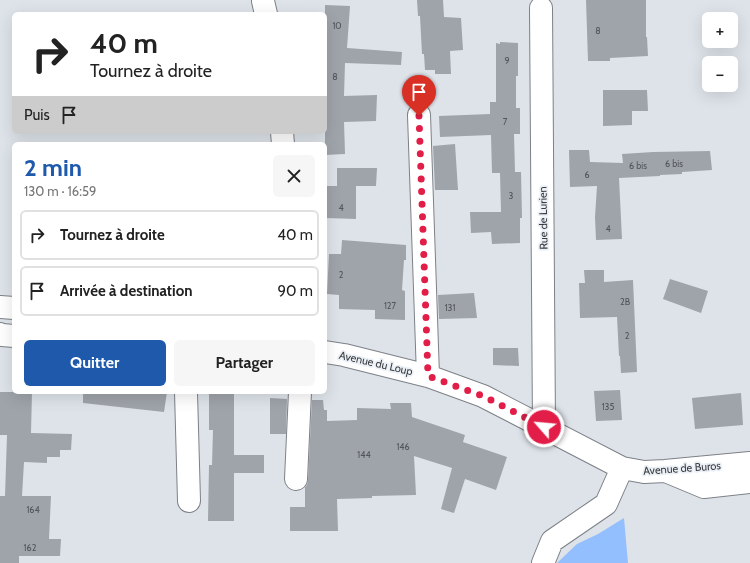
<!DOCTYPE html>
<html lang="fr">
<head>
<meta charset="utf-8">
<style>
	body { margin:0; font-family:Cabin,sans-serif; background:#f6f6f6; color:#222; height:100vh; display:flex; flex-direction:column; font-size:15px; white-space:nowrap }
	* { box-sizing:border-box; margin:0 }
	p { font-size:13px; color:#767676 }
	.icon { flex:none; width:22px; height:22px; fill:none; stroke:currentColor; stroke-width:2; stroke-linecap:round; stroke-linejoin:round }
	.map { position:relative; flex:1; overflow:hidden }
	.panel { position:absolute; left:12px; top:142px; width:315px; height:252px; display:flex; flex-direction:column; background:#fff; border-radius:6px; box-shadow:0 4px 16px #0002 }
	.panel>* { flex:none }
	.top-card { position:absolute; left:12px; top:12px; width:315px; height:122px; border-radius:6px; box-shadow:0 4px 16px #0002; background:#fff; color:#222; overflow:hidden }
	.tools { position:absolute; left:702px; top:12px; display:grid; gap:8px }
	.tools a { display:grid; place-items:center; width:36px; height:36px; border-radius:6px; background:#fff; box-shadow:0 4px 16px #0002; font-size:20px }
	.pin { position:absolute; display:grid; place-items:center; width:34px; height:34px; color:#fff; margin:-41px -17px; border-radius:50% 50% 50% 0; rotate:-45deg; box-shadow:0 0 4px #0007 }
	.pin .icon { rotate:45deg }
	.me { position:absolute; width:44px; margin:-22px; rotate:297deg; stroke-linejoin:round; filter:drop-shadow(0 0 3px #0008) }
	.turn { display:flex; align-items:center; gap:14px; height:84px; padding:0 12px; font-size:18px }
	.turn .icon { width:52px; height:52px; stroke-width:2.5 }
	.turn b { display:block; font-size:28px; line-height:34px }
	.then { display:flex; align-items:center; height:38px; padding:0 12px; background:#0003; gap:8px; font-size:15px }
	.round { display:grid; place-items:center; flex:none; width:42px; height:42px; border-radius:6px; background:#f6f6f6 }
	.summary { display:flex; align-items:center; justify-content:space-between; height:68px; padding:0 12px }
	h1 { font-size:24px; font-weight:800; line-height:30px; color:#1e59ab }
	.primary-button { display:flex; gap:8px; margin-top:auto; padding:8px 12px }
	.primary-button a { flex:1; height:46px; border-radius:6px; background:#1e59ab; color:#fff; font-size:16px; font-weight:800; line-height:46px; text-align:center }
	.primary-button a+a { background:#f6f6f6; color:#222 }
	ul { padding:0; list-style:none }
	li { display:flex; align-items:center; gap:12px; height:50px; margin:0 8px 6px; padding:0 4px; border:2px solid #e0e0e0; border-radius:6px }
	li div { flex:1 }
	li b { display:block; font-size:15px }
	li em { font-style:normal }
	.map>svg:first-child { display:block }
	.green { fill:#93bffe }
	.building { fill:#9fa3aa }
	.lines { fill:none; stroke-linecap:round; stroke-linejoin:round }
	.minor-casing { stroke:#7d8187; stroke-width:24 }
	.minor { stroke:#fff; stroke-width:22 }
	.route { stroke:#e11d48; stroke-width:7; stroke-dasharray:0 12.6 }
	.labels { text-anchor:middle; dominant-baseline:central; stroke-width:3.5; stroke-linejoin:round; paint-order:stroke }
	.number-label { font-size:9px; fill:#525559 }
	.street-label { font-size:11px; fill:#393b3e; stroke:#ebf0f7 }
</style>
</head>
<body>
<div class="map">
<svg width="750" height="563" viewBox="0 0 750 563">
	<rect width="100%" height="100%" fill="#dee3ea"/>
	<!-- green -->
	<path class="green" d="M 624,518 L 628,563 L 557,563 L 577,544 L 598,534 Z"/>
	<!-- building -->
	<path class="building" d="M 417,0 L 443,0 L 444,17 L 461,18 L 463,50 L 450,51 L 451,74 L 435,74 L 435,70 L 425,70 L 424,54 L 422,54 L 420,16 L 418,16 Z
		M 586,0 L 646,0 L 646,37 L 647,37 L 648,56 L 610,58 L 610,61 L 588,61 Z
		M 325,5 L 350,6 L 347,48 L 402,52 L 401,65 L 345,63 L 344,96 L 377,95 L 376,121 L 344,122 L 345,154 L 325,155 Z
		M 500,42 L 518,43 L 518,76 L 516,76 L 516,108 L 520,108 L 520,134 L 514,134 L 515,172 L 521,172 L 522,218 L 520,218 L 520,243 L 492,244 L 491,232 L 471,233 L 470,212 L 501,212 L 500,173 L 492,173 L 491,135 L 440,137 L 439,116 L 490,114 L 490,102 L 496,102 L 496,43 L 500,44 Z
		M 603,90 L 647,90 L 648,111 L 632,111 L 632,125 L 603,126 Z
		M 455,144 L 458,190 L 435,190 L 433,146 Z
		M 569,150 L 589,150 L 590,162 L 623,163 L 622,154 L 653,152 L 710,151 L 712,170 L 682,172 L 682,174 L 660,175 L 660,176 L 619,178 L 622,239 L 596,240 L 595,217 L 597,186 L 570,187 Z
		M 337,168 L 377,168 L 376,186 L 356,186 L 356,219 L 325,218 L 325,186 L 337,186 Z
		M 342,240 L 406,245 L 406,260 L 404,260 L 402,290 L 405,291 L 405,320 L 375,319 L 375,310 L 339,309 L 339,295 L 327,294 L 329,254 L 341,254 Z
		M 584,270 L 604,270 L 604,282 L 633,280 L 637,372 L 621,373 L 620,356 L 619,356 L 617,317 L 580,318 L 579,283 L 585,283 Z
		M 670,279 L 708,291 L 701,313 L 663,299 Z
		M 474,293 L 477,318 L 439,319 L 438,295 Z
		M 493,348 L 518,348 L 519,366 L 493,365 Z
		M 620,390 L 622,420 L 596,421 L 594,391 Z
		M 0,392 L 32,392 L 31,433 L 72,434 L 71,450 L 60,450 L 60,457 L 47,457 L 47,463 L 24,462 L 22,496 L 51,496 L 49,539 L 61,539 L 60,556 L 19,556 L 19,563 L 0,563 L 0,496 L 5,496 L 7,435 L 0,435 Z
		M 83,392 L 167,392 L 164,412 L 83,403 Z
		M 209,392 L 234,392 L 234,455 L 264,455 L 264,473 L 234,473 L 234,521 L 208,521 L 209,465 L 212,465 L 213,430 L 209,430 Z
		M 741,393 L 743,425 L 695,429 L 692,398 Z
		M 270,398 L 287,399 L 286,434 L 270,434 Z
		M 312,400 L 323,400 L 324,410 L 327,410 L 327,421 L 357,420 L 357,408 L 391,409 L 390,403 L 411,403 L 412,417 L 465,435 L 463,442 L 507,457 L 496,490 L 465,479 L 454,513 L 441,509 L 452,468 L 414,456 L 416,495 L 372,496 L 372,498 L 337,499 L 338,531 L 290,531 L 290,507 L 305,507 L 305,487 L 307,485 L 308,480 Z"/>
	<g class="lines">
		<defs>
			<path id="minor" d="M 263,1 L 266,14
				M 541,8 L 544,427
				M 419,115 L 428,376
				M 282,132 L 283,144
				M 0,307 L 14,308
				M 0,334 L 2,335 L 14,336
				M 325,352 L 344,355 L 428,376 L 483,396 L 622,468 L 644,472 L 665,471 L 750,463
				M 186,392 L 189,501
				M 668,472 L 704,487 L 750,482
				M 296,479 L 300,392
				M 543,563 L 552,541 L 606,504 L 622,468"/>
		</defs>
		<!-- minor casing -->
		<use href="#minor" class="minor-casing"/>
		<!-- minor -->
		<use href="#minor" class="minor"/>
	</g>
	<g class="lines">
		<!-- route -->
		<path class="route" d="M 419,116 L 428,376 L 483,396 L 544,427"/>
	</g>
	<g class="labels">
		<!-- number labels -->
		<g class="number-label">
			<text x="337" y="25">10</text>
			<text x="598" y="30">8</text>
			<text x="507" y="60">9</text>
			<text x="335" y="76">8</text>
			<text x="505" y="121">7</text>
			<text x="674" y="163">6 bis</text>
			<text x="638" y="165">6 bis</text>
			<text x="587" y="174">6</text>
			<text x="511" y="195">3</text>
			<text x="341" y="207">4</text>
			<text x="608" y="228">4</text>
			<text x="341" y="274">2</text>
			<text x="625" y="301">2B</text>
			<text x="390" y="305">127</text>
			<text x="450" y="307">131</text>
			<text x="627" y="335">2</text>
			<text x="608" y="406">135</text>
			<text x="403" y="446">146</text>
			<text x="364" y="454">144</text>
			<text x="33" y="509">164</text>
			<text x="30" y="547">162</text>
		</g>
		<!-- street labels -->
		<g class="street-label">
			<text transform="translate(543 218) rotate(-91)">Rue de Lurien</text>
			<text transform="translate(376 363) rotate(13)">Avenue du Loup</text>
			<text transform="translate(682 468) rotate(-4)">Avenue de Buros</text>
		</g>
	</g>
</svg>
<div class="tools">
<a>+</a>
<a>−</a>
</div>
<div class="pin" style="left:419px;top:116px;background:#d93025"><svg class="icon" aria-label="arrive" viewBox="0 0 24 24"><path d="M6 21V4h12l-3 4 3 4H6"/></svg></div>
<svg class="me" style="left:544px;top:427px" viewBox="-20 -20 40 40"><circle r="17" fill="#e11d48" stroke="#fff" stroke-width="3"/><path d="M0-11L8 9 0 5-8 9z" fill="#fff"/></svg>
<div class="top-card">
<div class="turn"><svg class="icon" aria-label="right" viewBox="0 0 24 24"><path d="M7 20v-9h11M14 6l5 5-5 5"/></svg><div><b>40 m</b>Tournez à droite</div></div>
<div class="then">Puis<svg class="icon" aria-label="arrive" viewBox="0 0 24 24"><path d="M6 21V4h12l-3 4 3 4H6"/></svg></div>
</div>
<section class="panel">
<div class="summary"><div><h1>2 min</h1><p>130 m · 16:59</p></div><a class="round"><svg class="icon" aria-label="close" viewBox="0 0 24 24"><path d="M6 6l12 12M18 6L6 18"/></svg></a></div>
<ul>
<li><svg class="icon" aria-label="right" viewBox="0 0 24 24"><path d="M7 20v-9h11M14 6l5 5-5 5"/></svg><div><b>Tournez à droite</b></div><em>40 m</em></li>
<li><svg class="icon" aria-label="arrive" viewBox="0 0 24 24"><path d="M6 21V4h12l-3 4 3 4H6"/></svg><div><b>Arrivée à destination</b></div><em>90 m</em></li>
</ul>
<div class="primary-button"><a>Quitter</a><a>Partager</a></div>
</section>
</div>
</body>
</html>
